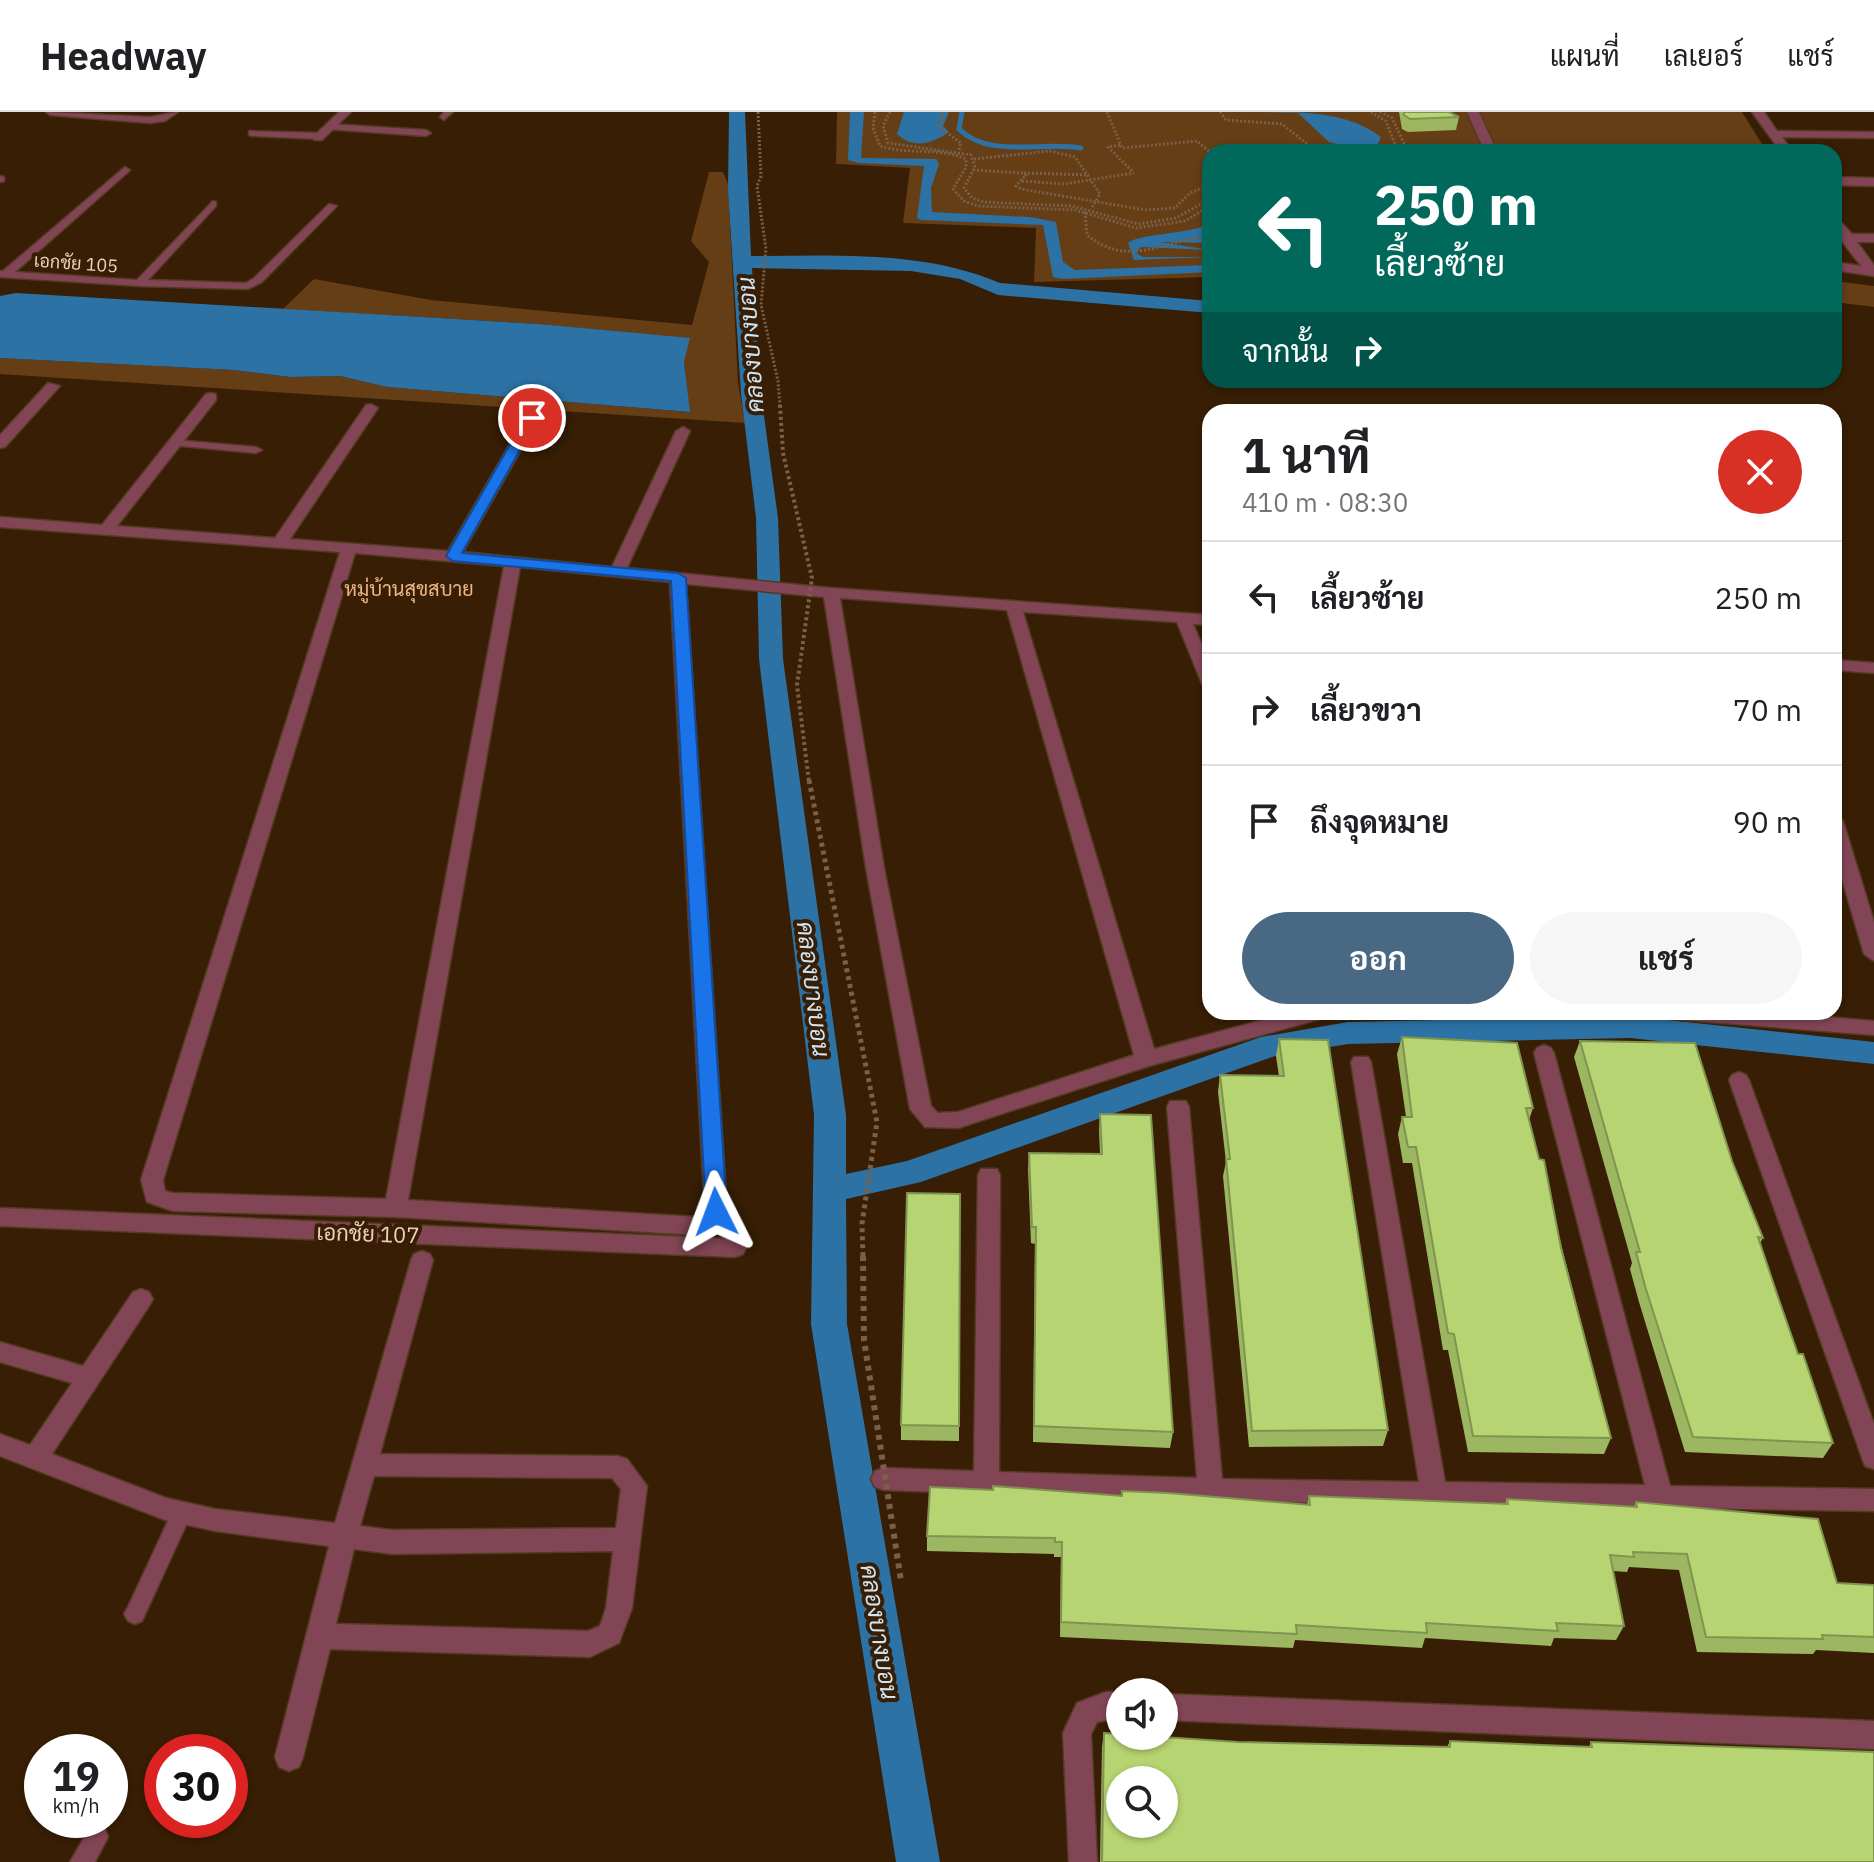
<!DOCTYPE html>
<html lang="th">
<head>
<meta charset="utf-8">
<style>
	body { margin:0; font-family:"IBM Plex Sans",Sarabun,sans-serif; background:#f6f6f6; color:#202124; height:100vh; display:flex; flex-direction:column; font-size:30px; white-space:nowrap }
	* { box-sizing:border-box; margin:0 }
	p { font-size:26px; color:#757577 }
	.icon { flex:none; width:44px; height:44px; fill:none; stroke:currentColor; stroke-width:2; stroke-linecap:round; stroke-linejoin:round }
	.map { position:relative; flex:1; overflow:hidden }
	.side { position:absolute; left:1202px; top:292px; width:640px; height:616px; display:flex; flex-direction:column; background:#fff; border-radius:24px; box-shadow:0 2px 6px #0004 }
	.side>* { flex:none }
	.guide { position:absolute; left:1202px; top:32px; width:640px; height:244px; border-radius:24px; box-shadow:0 2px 6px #0004; background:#00695c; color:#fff; overflow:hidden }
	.buttons { position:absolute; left:1106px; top:1566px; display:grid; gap:16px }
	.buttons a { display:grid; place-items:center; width:72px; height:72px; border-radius:50%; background:#fff; box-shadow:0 2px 6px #0004; font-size:40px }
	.speed { position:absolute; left:24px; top:1622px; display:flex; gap:16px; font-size:40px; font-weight:700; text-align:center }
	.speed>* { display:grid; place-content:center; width:104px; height:104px; border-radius:50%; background:#fff; box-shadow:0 2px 6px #0004; line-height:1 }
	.speed small { font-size:20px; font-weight:400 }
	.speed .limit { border:12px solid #d22; background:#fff; color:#111 }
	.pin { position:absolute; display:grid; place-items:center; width:68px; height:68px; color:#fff; margin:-34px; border:4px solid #fff; border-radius:50%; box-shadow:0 2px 8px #0007 }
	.me { position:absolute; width:88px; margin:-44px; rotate:357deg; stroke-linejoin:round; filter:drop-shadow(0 0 6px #0008) }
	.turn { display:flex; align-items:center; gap:28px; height:168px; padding:0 40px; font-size:36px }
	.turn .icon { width:104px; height:104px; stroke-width:2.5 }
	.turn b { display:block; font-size:56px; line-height:68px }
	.then { display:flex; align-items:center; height:76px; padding:0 40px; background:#0003; gap:16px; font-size:30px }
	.round { display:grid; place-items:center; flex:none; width:84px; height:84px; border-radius:42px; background:#f6f6f6 }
	.head { display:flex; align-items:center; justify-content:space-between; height:136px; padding:0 40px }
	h1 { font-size:48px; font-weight:700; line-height:60px }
	.cta { display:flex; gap:16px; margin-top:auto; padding:16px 40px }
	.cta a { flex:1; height:92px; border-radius:48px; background:#486883; color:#fff; font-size:32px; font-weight:700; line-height:92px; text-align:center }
	.cta a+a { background:#f6f6f6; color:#202124 }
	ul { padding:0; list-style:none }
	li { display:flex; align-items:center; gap:24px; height:112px; padding:0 40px; border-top:2px solid #e0e0e0 }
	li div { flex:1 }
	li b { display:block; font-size:30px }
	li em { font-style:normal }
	header { display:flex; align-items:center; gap:48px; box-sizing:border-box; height:112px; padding:0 40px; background:#fff; border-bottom:2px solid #e0e0e0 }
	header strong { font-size:38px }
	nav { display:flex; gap:44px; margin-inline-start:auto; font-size:28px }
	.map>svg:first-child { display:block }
	.green { fill:#653e16 }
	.water { fill:#2c72a4 }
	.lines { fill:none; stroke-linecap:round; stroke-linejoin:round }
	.stream { stroke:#2c72a4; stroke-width:5 }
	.canal { fill:#2c72a4; fill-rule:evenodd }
	.service-casing { stroke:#543a21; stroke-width:3 }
	.minor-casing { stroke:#543a21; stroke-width:3 }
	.tertiary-casing { stroke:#543a21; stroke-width:3 }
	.path { stroke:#7a6046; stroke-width:3; stroke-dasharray:2 2; stroke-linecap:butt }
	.service { fill:#824556; fill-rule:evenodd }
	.minor { fill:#824556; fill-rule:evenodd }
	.tertiary { fill:#824556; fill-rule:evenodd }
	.path-bridge-far3 { stroke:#7a6046; stroke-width:3; stroke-dasharray:2 2; stroke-linecap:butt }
	.path-bridge-far2 { stroke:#7a6046; stroke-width:4; stroke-dasharray:3 3; stroke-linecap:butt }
	.path-bridge-far1 { stroke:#7a6046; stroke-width:5; stroke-dasharray:4 4; stroke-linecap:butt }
	.path-bridge { stroke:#7a6046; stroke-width:6; stroke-dasharray:5 5; stroke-linecap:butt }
	.wall { fill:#9db661 }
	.building { fill:#b6d471; stroke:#7f944f; stroke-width:2; fill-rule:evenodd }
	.route { fill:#1a73e8; stroke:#114b97; stroke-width:2 }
	.labels { text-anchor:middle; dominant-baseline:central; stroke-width:8; stroke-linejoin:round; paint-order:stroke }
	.far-street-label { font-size:18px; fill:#ecd0b7; stroke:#371e04 }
	.far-neighbourhood-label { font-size:20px; fill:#ebb483; stroke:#371e04 }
	.street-label { font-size:22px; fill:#ecd0b7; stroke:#371e04 }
	.water-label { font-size:24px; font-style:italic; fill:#cfe4f5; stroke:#371e04 }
</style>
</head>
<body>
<header>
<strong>Headway</strong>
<nav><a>แผนที่</a><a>เลเยอร์</a><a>แชร์</a></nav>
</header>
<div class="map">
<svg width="1874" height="1750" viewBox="0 0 1874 1750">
	<rect width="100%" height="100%" fill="#371e04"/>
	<!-- green -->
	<path class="green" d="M 837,0 L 1742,0 L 1767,40 L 1608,40 L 1520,32 L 1523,40 L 1210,40 L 1210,165 L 1034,170 L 1036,116 L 903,111 L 910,56 L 836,52 Z
		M 709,60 L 723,60 L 728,72 L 738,271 L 745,311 L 0,262 L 0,246 L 234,258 L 290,265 L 340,264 L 387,275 L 689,300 L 684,250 L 689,227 L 539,212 L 283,197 L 314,167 L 431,188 L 692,213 L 709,150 L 691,129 Z
		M 1834,169 L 1874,174 L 1874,195 L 1834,190 Z"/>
	<!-- water -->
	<path class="water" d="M 850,0 L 864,0 L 861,46 L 936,47 L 939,52 L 931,76 L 932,100 L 1030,105 L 1056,110 L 1063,150 L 1075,158 L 1210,153 L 1210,160 L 1063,167 L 1053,165 L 1043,113 L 921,108 L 917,106 L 924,54 L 858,51 L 848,48 Z
		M 904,0 L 949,0 L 943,14 L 949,20 C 933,31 914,38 897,22 Z
		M 1263,0 C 1306,0 1348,0 1381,25 L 1376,36 L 1354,37 L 1329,30 L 1298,1 Z
		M 1210,112 L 1210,131 L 1160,130 L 1210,138 L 1141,135 L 1136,141 L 1143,145 L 1210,145 L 1134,148 L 1128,131 C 1137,122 1189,122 1210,112 Z
		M 16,181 L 539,212 L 690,226 L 684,250 L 690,300 L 387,275 L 340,264 L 290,265 L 234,258 L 0,246 L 0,184 Z"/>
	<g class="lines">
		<!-- stream -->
		<path class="stream" d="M 962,0 L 959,17 C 989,47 1042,29 1081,36"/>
		<!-- canal -->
		<path class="canal" d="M 729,0 L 745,0 L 751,144 C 834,144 922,138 1000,171 L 1210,189 L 1210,201 L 998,183 L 960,167 L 911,159 L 752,156 L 761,282 L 778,406 L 783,547 L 846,1003 L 846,1062 L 907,1049 L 1261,925 L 1348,910 L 1630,904 L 1874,930 L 1874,952 L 1630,926 L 1348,932 L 1275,944 L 921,1070 L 846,1087 L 847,1212 L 940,1750 L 896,1750 L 811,1212 L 814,1003 L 759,547 L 756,406 L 741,282 L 728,78 Z"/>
		<defs>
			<path id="service" d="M 46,0 L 150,5 L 178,0 L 165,9 L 150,11 L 50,3 Z
				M 444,0 L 453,0 L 444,8 L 440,5 Z
				M 329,12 L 426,18 L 431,21 L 426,24 L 326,17 L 326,13 Z
				M 249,19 L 320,21 L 325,24 L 320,27 L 252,24 L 249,23 Z
				M 125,55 L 130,58 L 128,60 L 15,160 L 137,168 L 213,89 L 216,90 L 216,94 L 148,168 L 246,171 L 254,166 L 329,92 L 337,94 L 262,170 L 248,177 L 140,174 L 0,165 L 0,159 L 3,159 Z
				M 0,64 L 4,65 L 4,69 L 0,70 Z
				M 175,328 L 256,335 L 262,338 L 256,341 L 171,333 L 169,331 Z
				M 182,1391 L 189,1394 L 192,1400 L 142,1509 L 135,1512 L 128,1509 L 124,1502 L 128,1495 L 175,1394 Z
				M 97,1714 L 105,1717 L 108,1725 L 95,1750 L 70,1750 L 89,1717 Z"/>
			<path id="minor" d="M 339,0 L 351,0 L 322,28 L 314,28 L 314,24 Z
				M 1752,0 L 1764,0 L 1777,19 L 1874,20 L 1874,26 L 1782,25 L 1793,40 L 1781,40 Z
				M 1834,65 L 1874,66 L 1874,74 L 1834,73 Z
				M 1834,103 L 1852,122 L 1874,122 L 1874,130 L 1857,130 L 1874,153 L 1874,164 L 1869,163 C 1855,145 1834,126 1834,103 Z
				M 48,271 L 60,274 L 5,335 L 0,336 L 0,323 Z
				M 211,281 L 216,282 L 216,288 L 117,414 L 275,426 L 366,293 L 371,292 L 378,296 L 290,427 L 448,439 L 525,306 L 532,302 L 539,306 L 463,440 L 612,455 L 676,319 L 683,315 L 690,319 L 627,456 L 831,476 L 1210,503 L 1210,513 L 1193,512 L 1210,552 L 1210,577 L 1202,572 L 1177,510 L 1023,500 L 1154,937 L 1293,900 L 1330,900 L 1327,905 L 1149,954 L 958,1016 L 925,1015 L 910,997 L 866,756 L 824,485 L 686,472 L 727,1100 L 720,1116 L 698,1123 L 395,1105 L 173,1099 L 147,1090 L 141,1068 L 340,440 L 0,415 L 0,405 L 102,413 L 206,282 ZM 355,441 L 504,454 L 386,1087 L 173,1081 L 165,1079 L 163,1068 ZM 520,455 L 670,470 L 705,1100 L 698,1105 L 408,1088 ZM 840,486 L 1007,498 L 1134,943 L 958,1000 L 938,1001 L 931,994 L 884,756 Z
				M 1834,548 L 1874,551 L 1874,561 L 1834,558 Z
				M 1834,703 L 1843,709 L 1874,810 L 1874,849 L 1864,842 L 1834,740 Z
				M 1661,900 L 1764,900 L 1874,909 L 1874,923 L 1671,907 Z
				M 1544,933 L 1551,936 L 1554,941 L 1670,1374 L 1874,1377 L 1874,1399 L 1210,1389 L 884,1378 L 875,1375 L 871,1367 L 875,1359 L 884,1356 L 974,1359 L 978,1063 L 981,1057 L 997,1057 L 1000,1063 L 999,1360 L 1197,1366 L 1167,995 L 1170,989 L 1186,989 L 1189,995 L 1222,1367 L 1419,1370 L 1351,950 L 1354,945 L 1368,945 L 1371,950 L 1445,1370 L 1645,1373 L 1534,941 L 1537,936 Z
				M 1739,960 L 1746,963 L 1749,968 L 1874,1312 L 1874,1357 L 1865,1354 L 1862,1346 L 1729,968 L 1732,963 Z
				M 0,1096 L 735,1127 L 743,1130 L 746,1136 L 743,1142 L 735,1145 L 0,1114 Z
				M 422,1139 L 430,1142 L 433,1148 L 380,1342 L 618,1344 L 627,1347 L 647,1374 L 632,1496 L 619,1531 L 590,1545 L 330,1537 L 303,1645 L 299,1655 L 289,1659 L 279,1655 L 275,1645 L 329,1434 L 215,1419 L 165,1408 L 0,1344 L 0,1322 L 30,1333 L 72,1271 L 0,1250 L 0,1230 L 83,1254 L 133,1180 L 141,1177 L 149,1180 L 153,1187 L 149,1194 L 52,1342 L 166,1386 L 215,1397 L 335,1411 L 411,1148 L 414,1142 ZM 374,1364 L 612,1366 L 621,1377 L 616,1416 L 392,1418 L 360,1414 ZM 354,1437 L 392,1442 L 613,1439 L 606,1496 L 600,1514 L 588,1519 L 336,1512 Z
				M 1106,1580 L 1121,1580 L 1120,1606 L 1097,1610 L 1091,1622 L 1097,1750 L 1069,1750 L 1063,1621 L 1077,1591 Z
				M 1164,1582 L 1874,1609 L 1874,1637 L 1164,1608 Z"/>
			<path id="tertiary" d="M 1467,0 L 1479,0 L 1497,40 L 1485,40 Z
				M 1834,150 L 1874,156 L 1874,164 L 1834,158 Z"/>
		</defs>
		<!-- service casing -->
		<use href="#service" class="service-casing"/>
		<!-- minor casing -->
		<use href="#minor" class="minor-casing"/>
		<!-- tertiary casing -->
		<use href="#tertiary" class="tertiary-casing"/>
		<!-- path -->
		<path class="path" d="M 875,0 L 873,16 L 880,34 C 908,43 938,35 966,47 L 966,55 L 953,77 L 964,89 L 978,94 L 1075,98 L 1136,116 L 1185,109 L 1210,94
			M 890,0 L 883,14 L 888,31 L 971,43 L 975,55 L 964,76 L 972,86 L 983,90 L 1072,94 L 1138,112 L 1176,106 L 1210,87
			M 943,0 L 939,15 L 961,31 L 959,38
			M 1107,0 L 1122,36 L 1197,29 L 1210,40
			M 1220,0 L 1226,8 L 1282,12 L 1317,40
			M 1371,0 L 1386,9 L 1398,40
			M 1380,0 L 1392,6 L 1408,40
			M 1120,33 L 1108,35 L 1133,60
			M 974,47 L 1050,39 L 1075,45 L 1100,82 L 1091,97
			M 973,58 L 1023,61 L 1026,63 L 1016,74 L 1021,77 L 1145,98 L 1175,96 L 1190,81 L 1210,73
			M 1024,61 L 1089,63
			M 1022,69 L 1064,72 L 1134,61
			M 1085,100 L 1087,123 C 1130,158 1166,126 1210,125"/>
		<!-- service -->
		<use href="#service" class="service"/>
		<!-- minor -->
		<use href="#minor" class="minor"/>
		<!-- tertiary -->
		<use href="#tertiary" class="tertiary"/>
		<!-- path-bridge-far3 -->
		<path class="path-bridge-far3" d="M 758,0 L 761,64 L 757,74 L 766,137 L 761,193 L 778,269 L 780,295"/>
		<!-- path-bridge-far2 -->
		<path class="path-bridge-far2" d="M 780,293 L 783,341 L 812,466 L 797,573 L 809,670"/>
		<!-- path-bridge-far1 -->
		<path class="path-bridge-far1" d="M 809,668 L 877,1010 L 862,1112 L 863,1146"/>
		<!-- path-bridge -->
		<path class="path-bridge" d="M 863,1144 L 864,1228 L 901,1469"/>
	</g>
	<!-- wall -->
	<path class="wall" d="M 1399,0 L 1449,0 L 1459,5 L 1456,18 L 1408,20 L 1402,17 Z
		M 1402,925 L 1533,996 L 1529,1008 L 1611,1326 L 1604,1342 L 1468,1340 L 1448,1238 L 1443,1238 L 1412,1051 L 1403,1051 L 1398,1022 L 1402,1005 L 1406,1005 L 1397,942 Z
		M 1279,927 L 1388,1318 L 1383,1334 L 1249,1335 L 1223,1064 L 1226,1050 L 1218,980 L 1220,963 L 1279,964 L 1276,944 Z
		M 1580,929 L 1732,1049 L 1763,1126 L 1760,1131 L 1798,1242 L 1833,1331 L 1823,1346 L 1685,1340 L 1639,1190 L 1630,1157 L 1632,1151 L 1574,945 Z
		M 1100,1002 L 1173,1320 L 1170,1336 L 1033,1330 L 1035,1132 L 1031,1131 L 1028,1057 L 1029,1041 L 1100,1042 L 1099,1019 Z
		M 960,1082 L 959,1329 L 901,1328 L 901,1313 Z
		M 993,1378 L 1307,1393 L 1309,1384 L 1505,1392 L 1507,1387 L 1634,1395 L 1636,1390 L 1837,1471 L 1874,1474 L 1874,1541 L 1816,1538 L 1813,1542 L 1697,1540 L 1679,1458 L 1629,1455 L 1627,1460 L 1613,1459 L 1624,1514 L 1616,1528 L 1554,1526 L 1551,1534 L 1425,1526 L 1422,1536 L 1295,1528 L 1293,1536 L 1060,1525 L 1061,1445 L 1054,1445 L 1054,1442 L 927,1439 L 927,1424 Z
		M 1104,1621 L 1238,1630 L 1447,1635 L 1450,1629 L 1589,1635 L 1591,1630 L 1874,1750 L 1100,1750 L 1102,1635 Z"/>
	<!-- building -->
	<path class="building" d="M 1404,0 L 1449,0 L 1459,5 L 1410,7 L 1404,3 Z
		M 1402,925 L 1517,931 L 1533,996 L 1526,996 L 1539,1047 L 1544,1048 L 1561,1136 L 1611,1326 L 1473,1324 L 1454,1222 L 1448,1221 L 1416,1035 L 1408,1035 L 1402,1005 L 1412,1005 Z
		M 1279,927 L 1328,928 L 1388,1318 L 1252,1319 L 1226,1047 L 1230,1047 L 1220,963 L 1284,964 Z
		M 1580,929 L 1695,931 L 1732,1049 L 1763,1126 L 1758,1125 L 1778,1185 L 1798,1242 L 1803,1242 L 1833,1331 L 1693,1325 L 1645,1174 L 1636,1140 L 1640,1140 Z
		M 1100,1002 L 1151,1003 L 1173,1320 L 1034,1314 L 1036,1115 L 1032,1115 L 1029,1041 L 1102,1042 Z
		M 907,1081 L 960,1082 L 959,1314 L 901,1313 Z
		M 993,1374 L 1122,1384 L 1122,1379 L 1168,1381 L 1310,1393 L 1309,1384 L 1508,1392 L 1507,1387 L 1637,1395 L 1636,1390 L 1818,1407 L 1837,1471 L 1874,1473 L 1874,1525 L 1822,1523 L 1823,1527 L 1706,1525 L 1687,1442 L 1633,1440 L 1634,1445 L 1610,1443 L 1624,1514 L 1556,1511 L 1558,1519 L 1426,1511 L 1427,1521 L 1296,1513 L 1297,1522 L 1061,1510 L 1062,1430 L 1055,1430 L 1055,1426 L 927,1424 L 930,1375 L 993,1378 Z
		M 1104,1621 L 1120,1622 L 1120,1624 L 1147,1624 L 1238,1630 L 1450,1635 L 1450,1629 L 1592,1635 L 1591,1630 L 1874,1640 L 1874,1750 L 1102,1750 ZM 1120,1668 L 1164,1668 L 1164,1712 L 1120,1712 Z"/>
	<!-- route -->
	<path class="route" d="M 527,303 L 538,306 L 462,441 L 678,461 L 686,466 L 727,1100 L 716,1108 L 706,1100 L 671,469 L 453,449 L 446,444 Z"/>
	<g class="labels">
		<!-- far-street labels -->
		<g class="far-street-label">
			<text transform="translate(76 151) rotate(4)">เอกชัย 105</text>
		</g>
		<!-- far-neighbourhood labels -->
		<g class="far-neighbourhood-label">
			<text x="409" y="476">หมู่บ้านสุขสบาย</text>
		</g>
		<!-- street labels -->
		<g class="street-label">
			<text transform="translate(368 1121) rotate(2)">เอกชัย 107</text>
		</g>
		<!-- water labels -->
		<g class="water-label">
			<text transform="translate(750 233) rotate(-94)">คลองบางบอน</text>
			<text transform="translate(814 877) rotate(83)">คลองบางบอน</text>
			<text transform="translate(880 1520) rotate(81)">คลองบางบอน</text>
		</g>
	</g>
</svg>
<div class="buttons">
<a><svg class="icon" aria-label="sound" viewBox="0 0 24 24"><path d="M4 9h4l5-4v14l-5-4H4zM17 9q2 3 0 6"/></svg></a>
<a><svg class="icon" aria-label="search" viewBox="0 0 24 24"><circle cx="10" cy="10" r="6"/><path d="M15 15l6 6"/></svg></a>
</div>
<div class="speed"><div>19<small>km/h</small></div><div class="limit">30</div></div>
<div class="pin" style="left:532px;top:306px;background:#d93025"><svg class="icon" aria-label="arrive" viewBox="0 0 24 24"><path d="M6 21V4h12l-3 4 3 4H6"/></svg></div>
<svg class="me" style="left:716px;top:1100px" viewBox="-20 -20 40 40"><path d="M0-17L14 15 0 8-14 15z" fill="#1a73e8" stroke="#fff" stroke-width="4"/></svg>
<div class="guide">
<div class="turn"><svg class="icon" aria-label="left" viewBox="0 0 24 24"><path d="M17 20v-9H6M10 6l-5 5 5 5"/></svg><div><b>250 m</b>เลี้ยวซ้าย</div></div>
<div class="then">จากนั้น<svg class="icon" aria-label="right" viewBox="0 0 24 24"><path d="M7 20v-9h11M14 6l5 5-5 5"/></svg></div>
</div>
<section class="side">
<div class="head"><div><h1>1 นาที</h1><p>410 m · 08:30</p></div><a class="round" style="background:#d93025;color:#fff"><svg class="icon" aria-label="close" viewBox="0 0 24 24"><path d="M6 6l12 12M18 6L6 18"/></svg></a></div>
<ul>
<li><svg class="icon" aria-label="left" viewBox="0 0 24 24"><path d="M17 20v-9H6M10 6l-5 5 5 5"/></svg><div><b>เลี้ยวซ้าย</b></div><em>250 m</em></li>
<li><svg class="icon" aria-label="right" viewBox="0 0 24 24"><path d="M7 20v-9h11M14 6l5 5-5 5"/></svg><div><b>เลี้ยวขวา</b></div><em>70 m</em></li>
<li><svg class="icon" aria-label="arrive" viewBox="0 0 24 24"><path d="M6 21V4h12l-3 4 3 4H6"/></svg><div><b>ถึงจุดหมาย</b></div><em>90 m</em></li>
</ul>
<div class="cta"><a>ออก</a><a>แชร์</a></div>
</section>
</div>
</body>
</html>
